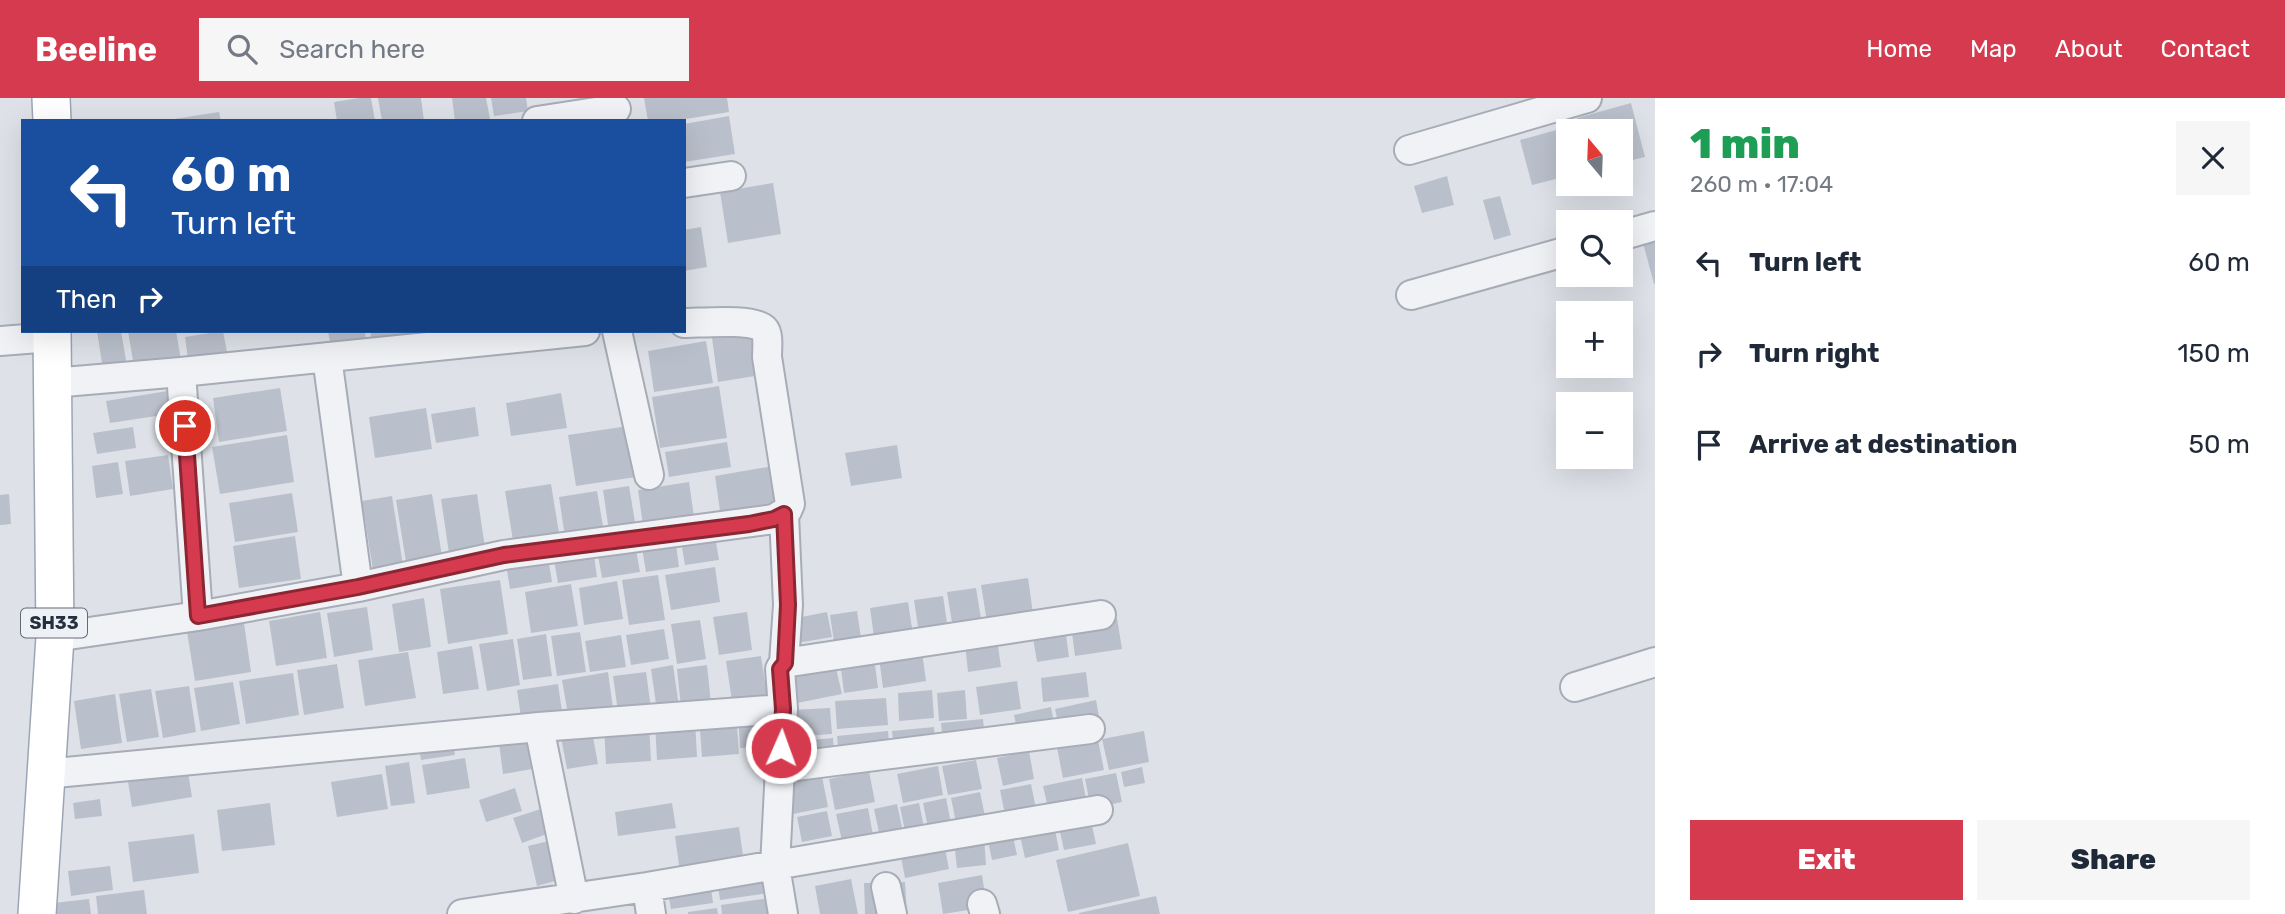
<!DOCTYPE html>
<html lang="en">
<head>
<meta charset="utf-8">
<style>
	body { margin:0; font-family:Rubik,sans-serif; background:#f6f6f7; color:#1f2937; height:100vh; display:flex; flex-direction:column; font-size:26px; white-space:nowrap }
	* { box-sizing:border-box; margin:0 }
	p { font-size:23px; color:#747a83 }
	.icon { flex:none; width:38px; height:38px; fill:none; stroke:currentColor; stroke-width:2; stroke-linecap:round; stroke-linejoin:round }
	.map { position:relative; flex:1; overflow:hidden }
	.details { display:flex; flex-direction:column; background:#fff; width:630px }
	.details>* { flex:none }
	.top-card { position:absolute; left:21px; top:21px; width:665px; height:214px; border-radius:0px; box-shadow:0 7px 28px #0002; background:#1a4fa0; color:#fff; overflow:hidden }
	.needle { width:46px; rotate:341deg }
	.fabs { position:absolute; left:1556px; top:21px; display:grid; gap:14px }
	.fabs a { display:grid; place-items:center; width:77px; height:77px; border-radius:0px; background:#fff; box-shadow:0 7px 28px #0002; font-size:35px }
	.pin { position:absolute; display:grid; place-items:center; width:60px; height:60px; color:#fff; margin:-30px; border:4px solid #fff; border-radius:50%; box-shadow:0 2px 7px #0007 }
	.me { position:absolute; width:77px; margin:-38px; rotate:2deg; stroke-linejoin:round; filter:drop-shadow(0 0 5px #0008) }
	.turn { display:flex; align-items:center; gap:24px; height:147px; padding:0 35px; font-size:32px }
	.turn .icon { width:91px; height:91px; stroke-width:2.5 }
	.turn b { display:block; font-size:49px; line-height:60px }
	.then { display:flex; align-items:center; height:66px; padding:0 35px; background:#0003; gap:14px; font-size:26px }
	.round { display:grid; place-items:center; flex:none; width:74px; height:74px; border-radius:0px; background:#f6f6f7 }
	.head { display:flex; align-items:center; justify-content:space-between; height:119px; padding:0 35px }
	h1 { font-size:42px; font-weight:800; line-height:52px; color:#1e9e55 }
	.button { display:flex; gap:14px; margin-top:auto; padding:14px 35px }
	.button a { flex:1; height:80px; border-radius:0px; background:#d63a4e; color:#fff; font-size:28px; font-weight:800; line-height:80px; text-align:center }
	.button a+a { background:#f6f6f7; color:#1f2937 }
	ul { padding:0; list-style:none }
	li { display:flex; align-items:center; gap:21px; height:91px; padding:0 35px }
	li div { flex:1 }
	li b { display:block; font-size:26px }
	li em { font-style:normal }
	header { display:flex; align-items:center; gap:42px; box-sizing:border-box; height:98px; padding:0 35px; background:#d63a4e; color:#fff }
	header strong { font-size:33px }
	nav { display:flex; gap:38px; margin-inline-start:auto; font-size:24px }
	.search { width:490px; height:63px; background:#f6f6f7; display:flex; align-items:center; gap:18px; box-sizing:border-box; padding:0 24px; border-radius:0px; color:#747a83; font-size:26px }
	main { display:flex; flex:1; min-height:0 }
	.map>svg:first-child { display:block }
	.building { fill:#bac0cb }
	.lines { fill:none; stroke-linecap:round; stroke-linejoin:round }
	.minor-casing { stroke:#a7acb6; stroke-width:32 }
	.major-casing { stroke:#9ca5b5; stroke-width:40 }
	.minor { stroke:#f0f2f6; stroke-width:28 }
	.major { stroke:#fff; stroke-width:37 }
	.route-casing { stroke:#8b2633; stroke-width:18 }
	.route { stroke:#d63a4e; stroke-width:12 }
	.labels { text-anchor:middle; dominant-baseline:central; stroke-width:5; stroke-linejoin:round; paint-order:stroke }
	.shield { fill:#edf1f6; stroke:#626977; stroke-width:2 }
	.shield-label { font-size:18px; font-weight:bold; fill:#262f40 }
</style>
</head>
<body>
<header>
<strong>Beeline</strong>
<div class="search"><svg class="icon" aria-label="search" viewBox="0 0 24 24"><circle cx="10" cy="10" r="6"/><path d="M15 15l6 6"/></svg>Search here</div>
<nav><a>Home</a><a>Map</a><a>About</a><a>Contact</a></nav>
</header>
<main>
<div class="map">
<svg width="1655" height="816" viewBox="0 0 1655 816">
	<rect width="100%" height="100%" fill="#dee2e8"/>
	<!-- building -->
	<path class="building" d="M 359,0 L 371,0 L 375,23 L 337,23 L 334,4 Z
		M 378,0 L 421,0 L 424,23 L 382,23 Z
		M 452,0 L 486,0 L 490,21 L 455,23 Z
		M 491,0 L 526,0 L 528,13 L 494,18 Z
		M 644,0 L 727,0 L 729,14 L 673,23 L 648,23 Z
		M 1631,5 L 1645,59 L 1620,65 L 1620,33 L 1580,33 L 1577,20 Z
		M 219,14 L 221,23 L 174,23 L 174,21 Z
		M 729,18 L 735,56 L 684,64 L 684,26 Z
		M 1560,31 L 1568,60 L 1568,78 L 1532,87 L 1520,42 Z
		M 1447,78 L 1454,107 L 1422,115 L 1414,88 Z
		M 773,85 L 781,136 L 728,145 L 720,94 Z
		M 1500,98 L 1511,137 L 1494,142 L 1483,102 Z
		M 701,129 L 707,169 L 684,173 L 684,132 Z
		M 1655,142 L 1655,186 L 1654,186 L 1643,145 Z
		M 97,233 L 121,233 L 127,268 L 103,272 Z
		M 128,233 L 176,233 L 181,262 L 134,269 Z
		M 223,233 L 227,254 L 188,261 L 185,239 Z
		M 328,233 L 365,233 L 366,244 L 331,250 Z
		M 370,233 L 411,233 L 412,238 L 372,245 Z
		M 760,233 L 767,276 L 718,284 L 712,240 Z
		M 706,243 L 713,285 L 654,294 L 648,253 Z
		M 719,288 L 727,340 L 660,350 L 652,299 Z
		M 192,289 L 196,312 L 110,325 L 106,303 Z
		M 280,290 L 287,333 L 219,344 L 213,300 Z
		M 561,295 L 567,330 L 511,338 L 506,305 Z
		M 475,309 L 479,338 L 436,345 L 431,316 Z
		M 426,310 L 432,351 L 375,360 L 369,319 Z
		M 628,328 L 636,379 L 576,388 L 568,337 Z
		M 133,329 L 136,350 L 97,356 L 93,335 Z
		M 287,337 L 294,384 L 220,396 L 212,349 Z
		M 727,344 L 731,369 L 669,379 L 665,354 Z
		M 897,347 L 902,380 L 851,388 L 845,355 Z
		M 168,357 L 173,391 L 130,398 L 125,363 Z
		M 118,364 L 123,396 L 96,400 L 92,368 Z
		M 773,368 L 780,411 L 721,420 L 715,378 Z
		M 689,384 L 695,426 L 644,434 L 638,392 Z
		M 551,386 L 560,441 L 514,449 L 505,393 Z
		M 629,388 L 637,436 L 610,440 L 603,392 Z
		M 597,393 L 605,440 L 566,446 L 559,399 Z
		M 292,395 L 298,434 L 235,444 L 229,405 Z
		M 9,396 L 11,426 L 0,427 L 0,397 Z
		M 432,396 L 443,464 L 407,470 L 396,402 Z
		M 477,396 L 486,456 L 450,462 L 441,401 Z
		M 392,398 L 403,467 L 373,472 L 362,403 Z
		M 714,432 L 719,462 L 685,467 L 680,437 Z
		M 295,438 L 301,481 L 239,490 L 233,448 Z
		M 675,438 L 679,469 L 646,474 L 641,444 Z
		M 635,446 L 640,474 L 602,480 L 597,452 Z
		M 593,450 L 597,479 L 558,485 L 553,456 Z
		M 547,453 L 552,484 L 510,491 L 505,460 Z
		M 715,469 L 720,504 L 671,512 L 665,477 Z
		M 658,477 L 665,522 L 629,527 L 622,482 Z
		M 1028,480 L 1035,529 L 989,536 L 981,487 Z
		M 500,482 L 508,536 L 448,546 L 440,491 Z
		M 617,483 L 623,521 L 584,527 L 579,490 Z
		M 571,486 L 578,528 L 531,535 L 525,494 Z
		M 976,490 L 984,539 L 955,543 L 947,494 Z
		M 943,498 L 950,545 L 921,549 L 914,502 Z
		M 424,500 L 431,549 L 399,554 L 392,506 Z
		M 908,504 L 915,549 L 876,554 L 870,510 Z
		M 367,509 L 373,552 L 334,559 L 327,515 Z
		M 857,513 L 863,553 L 836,557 L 830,517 Z
		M 320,514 L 327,560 L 276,568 L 269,523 Z
		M 747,514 L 752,552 L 719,557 L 713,519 Z
		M 827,514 L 832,539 L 786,547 L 781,523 Z
		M 1117,520 L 1122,551 L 1075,558 L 1071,527 Z
		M 700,522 L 706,561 L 677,566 L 671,526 Z
		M 244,525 L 251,574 L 195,583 L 187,534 Z
		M 1065,529 L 1069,559 L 1037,564 L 1032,534 Z
		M 664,531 L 669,561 L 631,567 L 626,537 Z
		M 580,534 L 586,574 L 557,578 L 551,538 Z
		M 546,536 L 552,578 L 523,582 L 517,541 Z
		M 621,537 L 626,569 L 590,574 L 585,543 Z
		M 513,541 L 520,587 L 487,593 L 479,546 Z
		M 997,541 L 1001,569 L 968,574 L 965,546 Z
		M 472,548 L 479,591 L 443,596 L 437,554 Z
		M 408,554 L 416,600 L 365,608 L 358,562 Z
		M 922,554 L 926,583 L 883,590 L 879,560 Z
		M 761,558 L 767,598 L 732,603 L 726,563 Z
		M 874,559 L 878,590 L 844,595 L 840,564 Z
		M 337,566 L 344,610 L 304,617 L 297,572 Z
		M 673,567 L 679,609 L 657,613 L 651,571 Z
		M 707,567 L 711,605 L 681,609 L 677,571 Z
		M 836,570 L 842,596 L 792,606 L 787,580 Z
		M 608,574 L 613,610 L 568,617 L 562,582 Z
		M 646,574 L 651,610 L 618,614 L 613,578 Z
		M 1086,574 L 1089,599 L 1043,604 L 1041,580 Z
		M 293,575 L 299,617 L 246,626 L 239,583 Z
		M 1017,583 L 1021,611 L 980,617 L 976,589 Z
		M 233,584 L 240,626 L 201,633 L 194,590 Z
		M 558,586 L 563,620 L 522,626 L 517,592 Z
		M 189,588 L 196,634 L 163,640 L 155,593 Z
		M 151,591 L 159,639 L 127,644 L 119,596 Z
		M 932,592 L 934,620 L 899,623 L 898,595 Z
		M 965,592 L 967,621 L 939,623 L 937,595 Z
		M 115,596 L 122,645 L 81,651 L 74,603 Z
		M 886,600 L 888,627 L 837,631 L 835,603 Z
		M 1096,602 L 1101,629 L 1061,638 L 1055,611 Z
		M 1051,609 L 1057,641 L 1021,649 L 1014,617 Z
		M 830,610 L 832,636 L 790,639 L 789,612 Z
		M 784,612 L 786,646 L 740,650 L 738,615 Z
		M 983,621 L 986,652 L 944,656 L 941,625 Z
		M 695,622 L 697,659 L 657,662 L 655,625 Z
		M 649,625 L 651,663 L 606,666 L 604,628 Z
		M 450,626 L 455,657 L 421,662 L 416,631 Z
		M 591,628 L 598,666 L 567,671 L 560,634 Z
		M 737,629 L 739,656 L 702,659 L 700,632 Z
		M 934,629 L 936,656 L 895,660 L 892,633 Z
		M 888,633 L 891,666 L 840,671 L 837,638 Z
		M 1144,633 L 1149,664 L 1109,672 L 1102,641 Z
		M 527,640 L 532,671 L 503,676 L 499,645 Z
		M 833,640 L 835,667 L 793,671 L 791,644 Z
		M 1098,642 L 1104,672 L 1063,680 L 1057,650 Z
		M 1029,653 L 1034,681 L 1003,688 L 997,660 Z
		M 465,660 L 470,690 L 427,697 L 422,667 Z
		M 186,662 L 192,699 L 132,709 L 126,671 Z
		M 976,662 L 982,691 L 948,697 L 942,668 Z
		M 409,664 L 415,705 L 391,708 L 385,668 Z
		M 938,668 L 943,697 L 903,705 L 897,676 Z
		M 1142,669 L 1145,685 L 1124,689 L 1121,674 Z
		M 869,673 L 875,704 L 835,712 L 829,681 Z
		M 1116,675 L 1122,704 L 1091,711 L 1085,681 Z
		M 382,676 L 388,711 L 337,719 L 331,684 Z
		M 822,678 L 828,709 L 793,716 L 787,685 Z
		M 1082,680 L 1088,711 L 1050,719 L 1043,688 Z
		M 1031,686 L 1037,716 L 1006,722 L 1000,692 Z
		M 515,690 L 522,713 L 486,724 L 479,702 Z
		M 980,694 L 986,723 L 957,729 L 951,700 Z
		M 946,700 L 952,730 L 929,735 L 923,705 Z
		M 100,701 L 102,718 L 75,721 L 73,705 Z
		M 270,705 L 275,747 L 222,753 L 217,712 Z
		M 672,705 L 676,730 L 618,738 L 615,714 Z
		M 919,705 L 925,734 L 906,738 L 900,709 Z
		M 897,706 L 903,734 L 880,739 L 874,711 Z
		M 550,708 L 558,732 L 522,745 L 513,720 Z
		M 868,710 L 873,737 L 842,743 L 836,716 Z
		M 827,713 L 832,738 L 802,744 L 797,719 Z
		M 1090,718 L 1096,746 L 1064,752 L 1058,725 Z
		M 1053,722 L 1059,752 L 1025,760 L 1018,729 Z
		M 739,729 L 744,765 L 680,774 L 675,738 Z
		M 1011,729 L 1017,757 L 992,762 L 986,734 Z
		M 194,736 L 199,775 L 133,784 L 128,744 Z
		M 984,739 L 986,767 L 957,770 L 954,743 Z
		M 943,740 L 949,771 L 905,780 L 899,749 Z
		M 549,743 L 559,782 L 537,788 L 528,748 Z
		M 1128,745 L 1140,798 L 1068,814 L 1056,762 Z
		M 110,768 L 113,792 L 71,798 L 68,773 Z
		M 773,773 L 776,794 L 720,802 L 717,781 Z
		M 982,777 L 987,809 L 943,816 L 938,785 Z
		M 851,781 L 858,816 L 820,816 L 815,788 Z
		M 710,783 L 713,805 L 671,811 L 667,789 Z
		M 905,784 L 907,816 L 865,816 L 864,785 Z
		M 144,792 L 147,816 L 98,816 L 96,798 Z
		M 1156,798 L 1160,816 L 1079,816 L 1079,815 Z
		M 777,799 L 779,816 L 722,816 L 721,807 Z
		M 89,801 L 91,816 L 46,816 L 45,806 Z
		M 717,810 L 718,816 L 688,816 L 688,814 Z"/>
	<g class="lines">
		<defs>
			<path id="minor" d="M 537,23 L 616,11
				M 1409,52 L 1587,0
				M 684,85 L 731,78
				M 1620,138 L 1655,128
				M 1411,197 L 1568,153
				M 617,233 L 649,377
				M 0,243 L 52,239
				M 327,259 L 358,489
				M 181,274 L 198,518
				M 52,285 L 181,274 L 585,233
				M 55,539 L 198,518 L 358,489 L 504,457 L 774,421 L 787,413 L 790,406 L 767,259 C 767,251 769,236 764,231 C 754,220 700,225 684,225
				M 784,565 L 1101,517
				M 1575,589 L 1655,564
				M 539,629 L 574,801
				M 780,670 L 1090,631
				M 45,676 L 539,629 L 783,611
				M 647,789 L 651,816
				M 886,789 L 892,816
				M 982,806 L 985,816
				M 462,816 L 647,789 L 1098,712
				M 783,816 L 775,768 L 783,611 L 780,571 L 784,565 L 788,507 L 784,416"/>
			<path id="major" d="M 51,0 L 52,23
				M 37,816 L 55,539 L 52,233"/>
		</defs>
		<!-- minor casing -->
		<use href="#minor" class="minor-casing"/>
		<!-- major casing -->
		<use href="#major" class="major-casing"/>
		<!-- minor -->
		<use href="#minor" class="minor"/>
		<!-- major -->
		<use href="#major" class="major"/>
	</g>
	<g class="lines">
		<defs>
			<path id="route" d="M 185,328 L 198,518 L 358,489 L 504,457 L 749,426 L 774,421 L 784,416 L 788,507 L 785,565 L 780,571 L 783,611 L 781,650"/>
		</defs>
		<!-- route casing -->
		<use href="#route" class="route-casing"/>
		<!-- route -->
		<use href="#route" class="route"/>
	</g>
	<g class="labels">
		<!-- shield labels -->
		<rect class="shield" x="21" y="510.5" width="66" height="29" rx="5"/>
		<g class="shield-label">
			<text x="54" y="525">SH33</text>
		</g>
	</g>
</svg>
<div class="fabs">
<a><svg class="needle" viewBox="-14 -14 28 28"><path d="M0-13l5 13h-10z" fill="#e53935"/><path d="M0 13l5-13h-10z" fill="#747a83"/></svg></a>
<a><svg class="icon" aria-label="search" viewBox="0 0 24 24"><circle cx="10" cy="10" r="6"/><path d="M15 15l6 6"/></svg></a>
<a>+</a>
<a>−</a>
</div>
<div class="pin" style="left:185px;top:328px;background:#d93025"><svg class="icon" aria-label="arrive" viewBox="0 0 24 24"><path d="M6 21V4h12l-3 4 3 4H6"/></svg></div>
<svg class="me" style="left:781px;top:650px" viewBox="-20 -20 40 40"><circle r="17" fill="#d63a4e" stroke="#fff" stroke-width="3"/><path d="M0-11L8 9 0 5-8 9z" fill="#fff"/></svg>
<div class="top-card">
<div class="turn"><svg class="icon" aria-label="left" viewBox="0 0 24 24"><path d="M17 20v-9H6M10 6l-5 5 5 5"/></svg><div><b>60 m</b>Turn left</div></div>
<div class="then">Then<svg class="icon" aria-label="right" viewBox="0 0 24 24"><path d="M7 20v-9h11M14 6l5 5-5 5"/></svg></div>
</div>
</div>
<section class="details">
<div class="head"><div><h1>1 min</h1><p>260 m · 17:04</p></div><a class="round"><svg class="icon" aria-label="close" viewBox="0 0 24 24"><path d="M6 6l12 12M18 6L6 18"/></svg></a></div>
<ul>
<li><svg class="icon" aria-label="left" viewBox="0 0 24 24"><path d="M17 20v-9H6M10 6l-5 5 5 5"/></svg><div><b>Turn left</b></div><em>60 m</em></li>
<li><svg class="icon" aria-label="right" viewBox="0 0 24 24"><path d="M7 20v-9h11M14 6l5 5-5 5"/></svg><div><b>Turn right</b></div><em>150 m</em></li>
<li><svg class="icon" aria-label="arrive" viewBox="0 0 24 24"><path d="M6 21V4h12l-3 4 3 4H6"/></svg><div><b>Arrive at destination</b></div><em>50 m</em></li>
</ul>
<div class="button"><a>Exit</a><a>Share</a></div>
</section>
</main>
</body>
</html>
